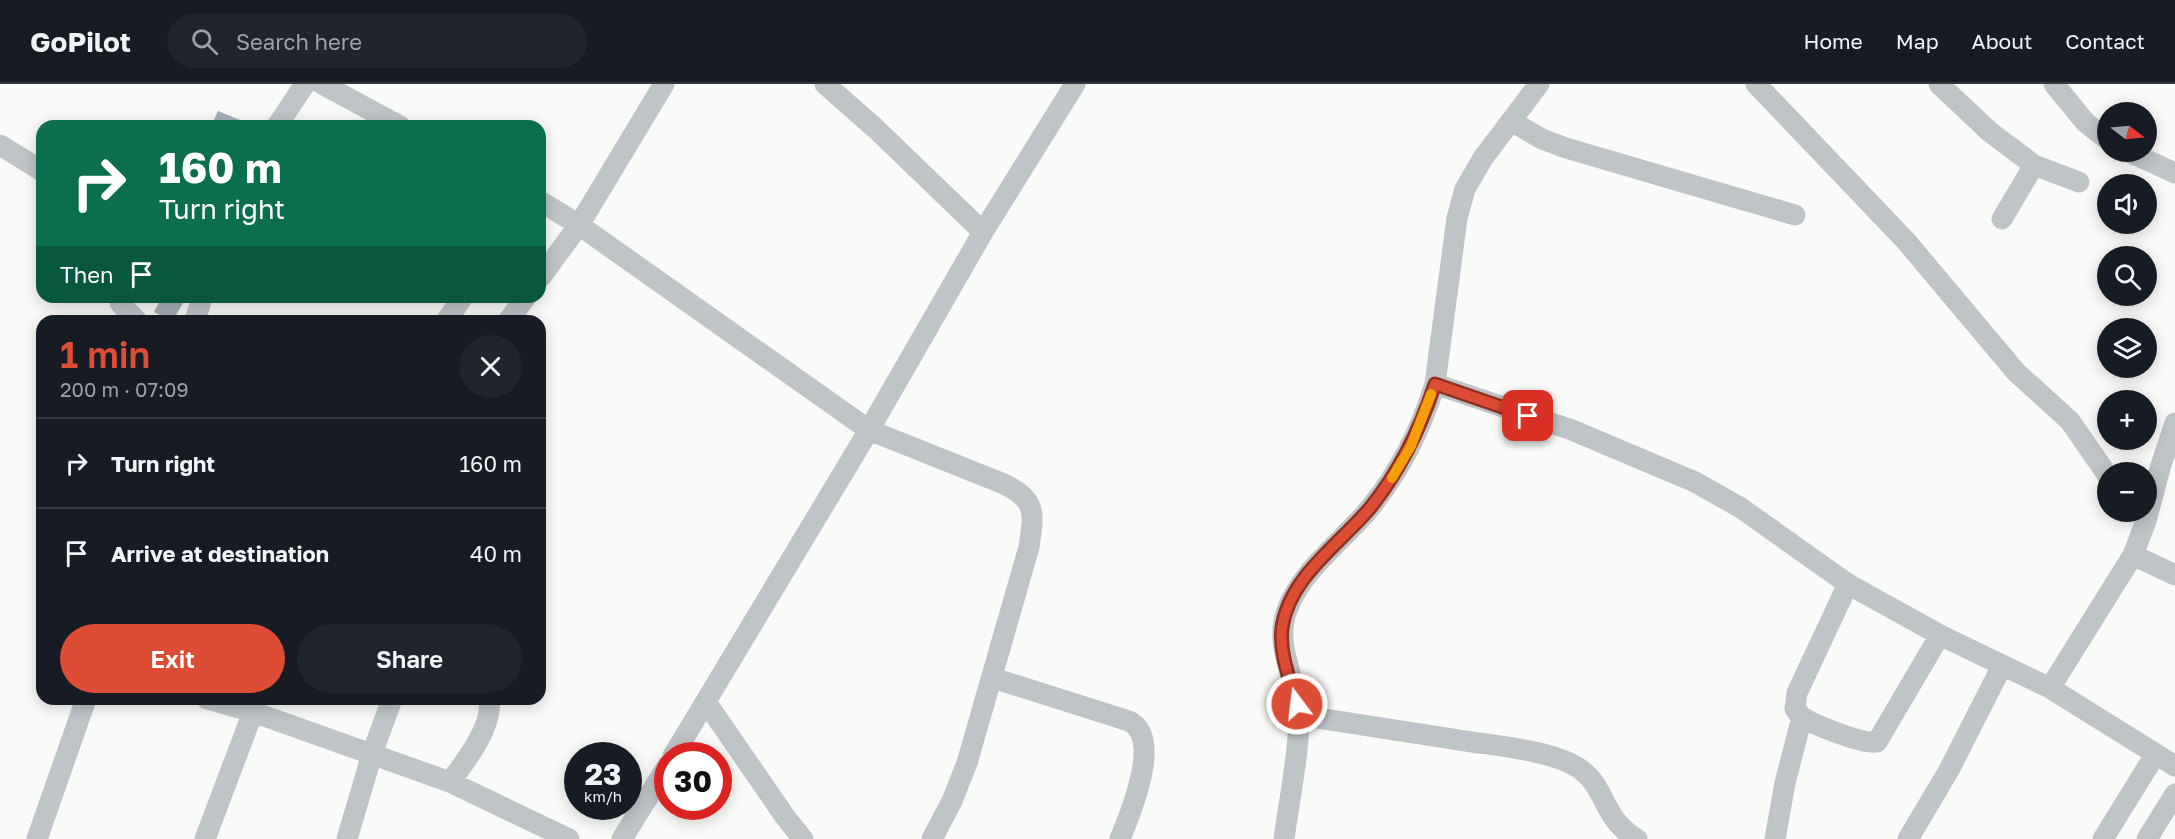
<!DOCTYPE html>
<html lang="en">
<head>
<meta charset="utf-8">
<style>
	body { margin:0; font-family:"Golos Text",sans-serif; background:#20242c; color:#f1f3f6; height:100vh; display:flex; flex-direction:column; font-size:22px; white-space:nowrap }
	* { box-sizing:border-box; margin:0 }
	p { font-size:20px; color:#9ea1a6 }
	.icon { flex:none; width:33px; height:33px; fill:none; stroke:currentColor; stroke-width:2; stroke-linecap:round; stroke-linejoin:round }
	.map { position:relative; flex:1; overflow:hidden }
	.drawer { position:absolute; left:36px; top:231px; width:510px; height:390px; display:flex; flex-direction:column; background:#171b24; border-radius:18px; box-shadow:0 3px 15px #0003 }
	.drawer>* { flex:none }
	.top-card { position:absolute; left:36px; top:36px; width:510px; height:183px; border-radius:18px; box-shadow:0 3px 15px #0003; background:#0b6e4f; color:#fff; overflow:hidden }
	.needle { width:39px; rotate:106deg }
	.tools { position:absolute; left:2097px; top:18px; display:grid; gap:12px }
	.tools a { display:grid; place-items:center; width:60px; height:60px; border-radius:50%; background:#171b24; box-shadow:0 3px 15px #0003; font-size:30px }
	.speed { position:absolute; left:564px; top:658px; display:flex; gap:12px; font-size:30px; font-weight:700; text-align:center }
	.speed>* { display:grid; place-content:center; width:78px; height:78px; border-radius:50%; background:#171b24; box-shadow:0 3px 15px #0003; line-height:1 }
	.speed small { font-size:15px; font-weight:400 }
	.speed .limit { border:9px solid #d22; background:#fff; color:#111 }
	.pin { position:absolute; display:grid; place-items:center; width:51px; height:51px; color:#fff; margin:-26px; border-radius:12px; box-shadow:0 3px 9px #0006 }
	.me { position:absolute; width:66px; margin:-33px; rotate:345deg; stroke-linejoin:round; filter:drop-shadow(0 0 4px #0008) }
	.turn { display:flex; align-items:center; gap:21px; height:126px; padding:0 24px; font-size:27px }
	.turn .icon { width:78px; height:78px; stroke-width:2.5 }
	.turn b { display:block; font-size:42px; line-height:51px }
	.then { display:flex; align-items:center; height:57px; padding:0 24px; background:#0003; gap:12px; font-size:22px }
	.round { display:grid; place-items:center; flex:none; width:63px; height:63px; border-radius:32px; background:#20242c }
	.head { display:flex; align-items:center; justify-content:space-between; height:102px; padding:0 24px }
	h1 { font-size:36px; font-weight:600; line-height:45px; color:#dd4c35 }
	.primary-button { display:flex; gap:12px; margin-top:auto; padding:12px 24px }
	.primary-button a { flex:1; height:69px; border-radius:36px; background:#dd4c35; color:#fff; font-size:24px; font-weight:600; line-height:69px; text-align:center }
	.primary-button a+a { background:#20242c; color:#f1f3f6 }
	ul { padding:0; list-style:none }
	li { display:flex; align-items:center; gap:18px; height:90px; padding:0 24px; border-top:2px solid #363941 }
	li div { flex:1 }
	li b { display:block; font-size:22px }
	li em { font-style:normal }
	header { display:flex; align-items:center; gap:36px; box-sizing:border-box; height:84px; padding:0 30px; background:#171b24; border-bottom:2px solid #363941 }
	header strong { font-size:28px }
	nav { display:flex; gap:33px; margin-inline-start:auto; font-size:21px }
	.search { width:420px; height:54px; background:#20242c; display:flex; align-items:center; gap:15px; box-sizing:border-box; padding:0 21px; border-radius:33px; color:#9ea1a6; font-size:22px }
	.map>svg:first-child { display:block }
	.building { fill:#a6b0b5 }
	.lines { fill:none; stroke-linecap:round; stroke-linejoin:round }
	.minor { stroke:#bfc4c7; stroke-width:21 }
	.route-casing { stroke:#903122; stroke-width:15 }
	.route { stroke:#dd4c35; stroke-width:10 }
	.slow { stroke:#f59e0b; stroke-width:10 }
</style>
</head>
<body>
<header>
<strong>GoPilot</strong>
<div class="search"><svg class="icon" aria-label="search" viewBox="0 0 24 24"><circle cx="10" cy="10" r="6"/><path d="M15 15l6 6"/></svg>Search here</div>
<nav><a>Home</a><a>Map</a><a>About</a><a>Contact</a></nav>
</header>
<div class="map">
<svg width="2175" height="755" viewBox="0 0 2175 755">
	<rect width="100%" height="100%" fill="#fafaf8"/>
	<!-- building -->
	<path class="building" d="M 218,27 L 240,36 L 238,42 L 211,42 Z
		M 162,213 L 175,213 L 184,217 L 174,235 L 166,233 L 165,237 L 158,237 L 160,231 L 154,228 Z"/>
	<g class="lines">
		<!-- minor -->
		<path class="minor" d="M 322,0 L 400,42
			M 825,0 L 875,44 L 983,148
			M 1756,0 L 1906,157 L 2016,288 L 2070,337 L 2108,392
			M 1939,0 L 1990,48 L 2034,81 L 2002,135
			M 2054,0 L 2086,39 L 2108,56
			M 1511,37 L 1542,55 L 1566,64 L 1795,131
			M 277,42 L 305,0
			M 0,61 L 42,87
			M 2129,68 L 2175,89
			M 2034,81 L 2079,98
			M 540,117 L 579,141 L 869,346 L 1004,400 C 1037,416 1034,429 1029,463 L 967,679 L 952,717 L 932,755
			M 540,194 L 579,141 L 664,0
			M 120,219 L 137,237
			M 195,237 L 202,213
			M 446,237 L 463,213
			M 508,237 L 526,213
			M 1435,300 L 1572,346 L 1695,398 L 1741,424 L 1848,500 L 1940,551 L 2050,604 L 2175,682
			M 2133,471 L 2175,491
			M 1848,500 L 1797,609 L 1795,625 C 1798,629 1798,629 1801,632 C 1811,640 1867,662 1877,658 L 1940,551
			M 993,594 L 1129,637 C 1163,654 1130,730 1120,755
			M 2050,604 L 2133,471 L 2146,437 L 2161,381 L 2175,339
			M 207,615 L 253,628 L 450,698 L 569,755
			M 706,618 L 786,734 L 803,755
			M 1299,631 C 1354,640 1410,648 1466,657 C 1497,662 1555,667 1580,685 C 1607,704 1602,735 1637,755
			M 673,672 L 869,346 L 983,148 L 1075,0
			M 450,698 C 465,678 494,641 489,615
			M 37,755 L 86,615
			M 205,755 L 253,628
			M 347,755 L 372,670 L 392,615
			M 622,755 L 668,681
			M 1284,755 C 1289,717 1299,670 1299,633 C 1298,595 1273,564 1287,526 C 1303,484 1342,458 1370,424 C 1400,387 1421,345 1435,300 L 1457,134 L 1465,105 L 1483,74 L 1539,0
			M 1775,755 L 1785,699 L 1802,633
			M 1908,755 L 1949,686 L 2002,582
			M 2103,755 L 2155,671
			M 2147,755 L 2175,710"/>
	</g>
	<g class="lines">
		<defs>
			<path id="route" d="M 1297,620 C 1290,596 1279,569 1282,544 C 1289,493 1339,461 1370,424 C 1400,387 1420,345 1435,300 L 1528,332"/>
		</defs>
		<!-- route casing -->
		<use href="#route" class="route-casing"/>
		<!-- route -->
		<use href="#route" class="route"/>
		<!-- slow -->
		<path class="slow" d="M 1392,394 L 1411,362 L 1431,310"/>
	</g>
</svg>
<div class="tools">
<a><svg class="needle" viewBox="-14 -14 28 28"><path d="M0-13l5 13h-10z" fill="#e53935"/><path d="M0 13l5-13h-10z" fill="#9ea1a6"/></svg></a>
<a><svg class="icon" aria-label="sound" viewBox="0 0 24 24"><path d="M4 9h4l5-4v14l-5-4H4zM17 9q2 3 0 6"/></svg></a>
<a><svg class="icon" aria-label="search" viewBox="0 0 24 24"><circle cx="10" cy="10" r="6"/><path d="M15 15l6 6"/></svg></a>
<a><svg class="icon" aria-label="layers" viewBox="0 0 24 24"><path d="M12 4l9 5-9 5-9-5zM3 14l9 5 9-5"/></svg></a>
<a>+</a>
<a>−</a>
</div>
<div class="speed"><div>23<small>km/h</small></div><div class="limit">30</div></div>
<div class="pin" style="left:1528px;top:332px;background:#d93025"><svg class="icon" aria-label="arrive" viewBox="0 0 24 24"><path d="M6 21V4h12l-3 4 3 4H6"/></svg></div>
<svg class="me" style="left:1297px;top:620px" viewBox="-20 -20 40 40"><circle r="17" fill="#dd4c35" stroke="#fff" stroke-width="3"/><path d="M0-11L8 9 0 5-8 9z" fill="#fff"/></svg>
<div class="top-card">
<div class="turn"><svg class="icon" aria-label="right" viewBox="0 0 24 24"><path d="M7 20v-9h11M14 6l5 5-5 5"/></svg><div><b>160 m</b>Turn right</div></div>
<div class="then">Then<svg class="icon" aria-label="arrive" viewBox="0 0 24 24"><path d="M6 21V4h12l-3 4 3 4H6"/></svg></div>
</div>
<section class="drawer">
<div class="head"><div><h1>1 min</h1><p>200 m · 07:09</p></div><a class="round"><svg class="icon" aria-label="close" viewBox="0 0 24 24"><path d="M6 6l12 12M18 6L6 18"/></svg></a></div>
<ul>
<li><svg class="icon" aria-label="right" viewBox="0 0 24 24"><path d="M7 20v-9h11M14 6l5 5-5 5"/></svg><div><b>Turn right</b></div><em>160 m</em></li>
<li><svg class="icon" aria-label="arrive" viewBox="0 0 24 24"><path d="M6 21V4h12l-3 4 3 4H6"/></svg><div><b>Arrive at destination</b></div><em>40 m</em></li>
</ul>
<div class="primary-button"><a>Exit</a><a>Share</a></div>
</section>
</div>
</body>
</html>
